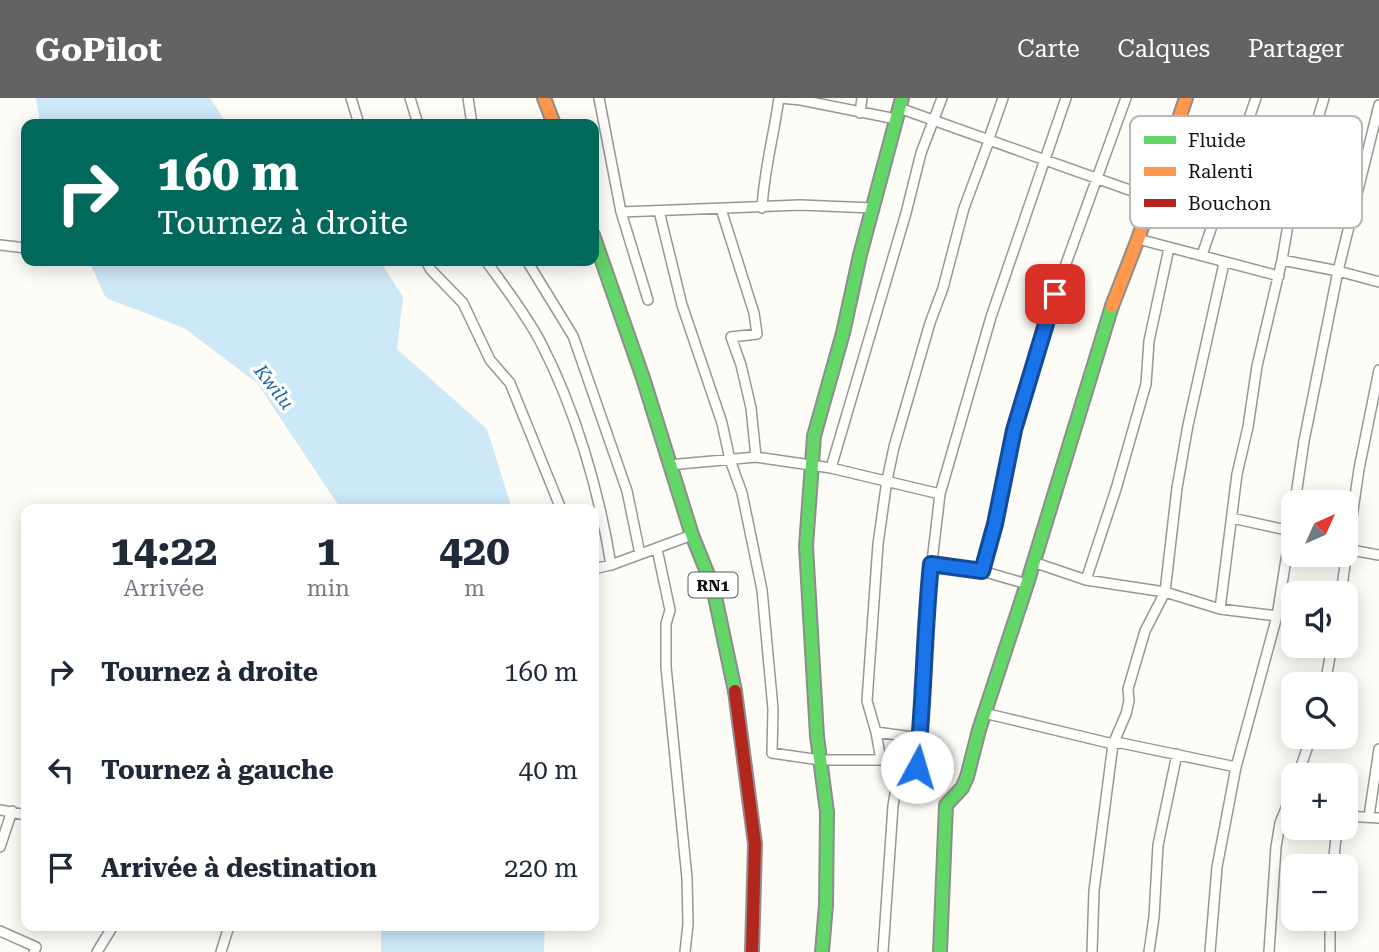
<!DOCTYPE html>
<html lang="fr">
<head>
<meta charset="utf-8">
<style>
	body { margin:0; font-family:"Roboto Serif",serif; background:#f6f6f7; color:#1f2937; height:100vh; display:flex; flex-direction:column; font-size:26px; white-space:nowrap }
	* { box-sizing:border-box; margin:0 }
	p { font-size:23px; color:#747a83 }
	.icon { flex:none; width:38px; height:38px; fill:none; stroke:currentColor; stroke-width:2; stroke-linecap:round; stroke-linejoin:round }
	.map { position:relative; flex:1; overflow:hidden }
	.panel { position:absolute; left:21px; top:406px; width:578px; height:427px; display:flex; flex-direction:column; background:#fff; border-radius:14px; box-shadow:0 4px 18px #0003 }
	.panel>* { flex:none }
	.guide { position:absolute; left:21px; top:21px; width:578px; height:147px; border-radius:14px; box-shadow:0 4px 18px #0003; background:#00695c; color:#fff; overflow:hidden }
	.needle { width:46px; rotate:45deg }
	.fabs { position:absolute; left:1281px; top:392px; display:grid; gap:14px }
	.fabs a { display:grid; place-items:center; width:77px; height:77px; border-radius:14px; background:#fff; box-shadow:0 4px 18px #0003; font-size:35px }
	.pin { position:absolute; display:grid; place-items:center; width:60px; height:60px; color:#fff; margin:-30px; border-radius:14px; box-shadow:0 4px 10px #0006 }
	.me { position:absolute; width:77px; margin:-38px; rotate:6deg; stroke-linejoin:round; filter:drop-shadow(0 0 5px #0008) }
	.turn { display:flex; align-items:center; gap:24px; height:147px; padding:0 21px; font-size:32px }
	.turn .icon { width:91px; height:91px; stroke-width:2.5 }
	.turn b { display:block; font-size:49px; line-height:60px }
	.eta { display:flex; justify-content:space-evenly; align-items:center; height:119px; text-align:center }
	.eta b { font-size:42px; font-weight:700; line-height:49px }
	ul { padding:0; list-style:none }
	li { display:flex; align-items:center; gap:21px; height:98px; padding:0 21px }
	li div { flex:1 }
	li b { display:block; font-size:26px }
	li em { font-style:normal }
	header { display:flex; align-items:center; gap:42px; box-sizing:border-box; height:98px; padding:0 35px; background:#646362; color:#fff }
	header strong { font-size:33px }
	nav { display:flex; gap:38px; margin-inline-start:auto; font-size:24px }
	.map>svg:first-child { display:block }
	.water { fill:#cde8f7 }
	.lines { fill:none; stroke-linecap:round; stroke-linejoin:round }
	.street-casing { stroke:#979795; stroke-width:12 }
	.fast-casing { stroke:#8e8d8b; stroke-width:16 }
	.slow-casing { stroke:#8e8d8b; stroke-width:16 }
	.jam-casing { stroke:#8e8d8b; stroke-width:16 }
	.street { stroke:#fffffe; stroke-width:9 }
	.fast { stroke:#63d668; stroke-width:12 }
	.slow { stroke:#ff974d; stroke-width:12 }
	.jam { stroke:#b3261e; stroke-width:12 }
	.route-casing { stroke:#114b97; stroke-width:18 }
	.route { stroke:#1a73e8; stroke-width:12 }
	.labels { text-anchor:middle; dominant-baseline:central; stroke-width:7; stroke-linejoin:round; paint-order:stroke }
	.shield { fill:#fff; stroke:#585858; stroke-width:2 }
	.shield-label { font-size:16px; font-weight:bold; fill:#111 }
	.water-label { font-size:19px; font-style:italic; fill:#1768a6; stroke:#fff }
	.key { fill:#fff; stroke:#b8b8b8; stroke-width:2 }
	.key-label { font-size:19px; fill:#111 }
</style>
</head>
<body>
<header>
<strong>GoPilot</strong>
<nav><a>Carte</a><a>Calques</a><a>Partager</a></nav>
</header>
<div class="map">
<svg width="1379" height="854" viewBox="0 0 1379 854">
	<rect width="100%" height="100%" fill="#fdfcf7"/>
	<!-- water -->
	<path class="water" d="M 36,0 L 210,0 L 227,26 L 40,26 Z
		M 89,163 L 380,163 L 403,199 L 397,251 L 487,331 L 512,411 L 341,411 L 257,285 L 184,230 L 106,200 Z
		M 381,828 L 545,828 L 544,854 L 381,854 Z"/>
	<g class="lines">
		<defs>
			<path id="street" d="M 351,0 L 359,26
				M 410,0 L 418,26
				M 468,0 L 472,26
				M 599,0 L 621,114 L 648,202
				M 780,0 L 801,2 L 896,21
				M 899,10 L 1152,100
				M 860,15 L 862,0
				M 988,43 L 1003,0
				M 762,110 C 764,72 774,37 779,0
				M 721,111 L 754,215 L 757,236 L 731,239 L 741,267 L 751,310 L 756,359
				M 659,113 L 682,207 L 722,325 L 730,362 L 742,395 L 762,492 L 773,611 L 772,655 L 820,662 L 881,662 L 917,669
				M 621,114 L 800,107 L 873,110
				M 1138,141 L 1279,178
				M 0,147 L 26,150
				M 1202,157 L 1256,0
				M 1282,162 L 1338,173 L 1379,184
				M 426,163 L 431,172 L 463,205 L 490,262 L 510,285 L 561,411
				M 486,163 C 504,188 525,215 540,243 C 575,310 599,392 611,467
				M 527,163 L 573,238 L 627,393 L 640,456
				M 669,367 L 756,359 L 831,370 L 940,396
				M 831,370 L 906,115 L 921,55 L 942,0
				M 1295,404 L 1304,343 L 1338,173 L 1379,7
				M 1232,420 L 1291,433
				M 657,451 L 670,512 L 666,526 L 666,569 L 687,780 L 688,826 L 685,854
				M 1346,451 L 1379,457
				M 1033,464 L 1086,482 L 1165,494 L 1220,511 L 1277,518
				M 931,466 L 982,473 L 1027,486
				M 593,471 L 611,467 L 692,437
				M 982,473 L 995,426 L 1014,332 L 1055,196 L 1126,0
				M 1086,482 L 1116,391 L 1146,286 L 1149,243 L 1169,150
				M 1341,495 L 1359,371 L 1379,272
				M 1220,511 L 1237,376 L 1248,329 L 1257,268 L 1282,162 L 1290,115 L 1324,0
				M 1325,586 L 1332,548
				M 984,615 L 1113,646 L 1121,645 L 1236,669
				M 876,634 L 920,640
				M 881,662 L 876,634 L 867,603 L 878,446 L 887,382 L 894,349 L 930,225 L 943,190 L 964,110 L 989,43
				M 917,669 L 922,627 L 924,532 L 940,396 L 991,219 L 1066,0
				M 1298,677 L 1311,639
				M 0,712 L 26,717
				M 1346,718 L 1379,720
				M 1369,718 L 1379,651
				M 0,749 L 12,713
				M 1333,768 L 1337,730
				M 1330,821 L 1330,854
				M 0,833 L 36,849 L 34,854
				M 97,854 L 113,828
				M 221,854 L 229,828
				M 883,854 L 893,708 L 898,677 L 902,673 L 912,669
				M 1092,854 L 1094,793 L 1113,646 L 1126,616 L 1129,603 L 1128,591 L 1145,533 L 1165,494 L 1177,390 L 1188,327 L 1224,165
				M 1149,854 L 1154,819 L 1158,747 L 1177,656
				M 1210,854 L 1217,769 L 1236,669 L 1277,518 L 1293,417
				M 1269,854 L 1276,749 L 1280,725 L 1293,693"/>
			<path id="fast" d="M 593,137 L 643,280 L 692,437 L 713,489 L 735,593
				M 822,854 L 826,807 L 827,714 L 817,638 L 806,448 L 814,338 L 843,235 L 860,157 L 902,0
				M 940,854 L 946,707 L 962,690 L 967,679 L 979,632 L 1027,486 L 1112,208"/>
			<path id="slow" d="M 544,0 L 554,26
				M 1112,208 L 1138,141 L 1186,0"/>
			<path id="jam" d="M 735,593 L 755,746 L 752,854"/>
		</defs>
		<!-- street casing -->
		<use href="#street" class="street-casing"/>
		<!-- fast casing -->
		<use href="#fast" class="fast-casing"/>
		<!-- slow casing -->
		<use href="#slow" class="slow-casing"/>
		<!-- jam casing -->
		<use href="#jam" class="jam-casing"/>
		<!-- street -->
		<use href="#street" class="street"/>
		<!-- fast -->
		<use href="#fast" class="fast"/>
		<!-- slow -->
		<use href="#slow" class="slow"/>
		<!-- jam -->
		<use href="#jam" class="jam"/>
	</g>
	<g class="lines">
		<defs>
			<path id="route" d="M 917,669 C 924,602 924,534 931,466 L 982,473 L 995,426 L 1014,332 L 1055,196"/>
		</defs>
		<!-- route casing -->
		<use href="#route" class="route-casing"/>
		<!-- route -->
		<use href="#route" class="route"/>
	</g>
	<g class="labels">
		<!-- shield labels -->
		<rect class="shield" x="688.5" y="474.5" width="49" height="25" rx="5"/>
		<g class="shield-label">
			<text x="713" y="487">RN1</text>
		</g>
		<!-- water labels -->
		<g class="water-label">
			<text transform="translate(274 289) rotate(52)">Kwilu</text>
		</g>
	</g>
	<!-- legend -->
	<rect x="1130" y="18" width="232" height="112" rx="10" class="key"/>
	<rect x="1144" y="38" width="32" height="8" fill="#63d668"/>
	<rect x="1144" y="69" width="32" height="9" fill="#ff974d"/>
	<rect x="1144" y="101" width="32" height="8" fill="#b3261e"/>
	<g class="key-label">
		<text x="1188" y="49">Fluide</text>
		<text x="1188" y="80">Ralenti</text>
		<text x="1188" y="112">Bouchon</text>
	</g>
</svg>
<div class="fabs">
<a><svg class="needle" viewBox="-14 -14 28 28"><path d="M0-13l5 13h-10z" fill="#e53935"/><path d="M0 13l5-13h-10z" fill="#747a83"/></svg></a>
<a><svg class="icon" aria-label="sound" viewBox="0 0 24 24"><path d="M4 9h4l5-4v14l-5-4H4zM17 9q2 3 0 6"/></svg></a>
<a><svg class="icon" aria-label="search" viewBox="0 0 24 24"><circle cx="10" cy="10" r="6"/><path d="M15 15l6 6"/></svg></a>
<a>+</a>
<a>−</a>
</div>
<div class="pin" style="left:1055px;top:196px;background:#d93025"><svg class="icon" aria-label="arrive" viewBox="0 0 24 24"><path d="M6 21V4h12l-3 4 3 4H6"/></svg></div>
<svg class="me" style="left:917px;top:669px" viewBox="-20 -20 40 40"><circle r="19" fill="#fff"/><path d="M0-13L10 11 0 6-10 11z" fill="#1a73e8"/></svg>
<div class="guide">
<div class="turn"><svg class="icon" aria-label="right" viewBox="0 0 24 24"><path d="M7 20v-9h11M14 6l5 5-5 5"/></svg><div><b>160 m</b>Tournez à droite</div></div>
</div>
<section class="panel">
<div class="eta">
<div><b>14:22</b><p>Arrivée</p></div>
<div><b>1</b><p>min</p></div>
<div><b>420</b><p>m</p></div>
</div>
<ul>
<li><svg class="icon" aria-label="right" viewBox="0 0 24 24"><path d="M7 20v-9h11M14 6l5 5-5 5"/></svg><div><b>Tournez à droite</b></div><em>160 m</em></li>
<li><svg class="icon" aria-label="left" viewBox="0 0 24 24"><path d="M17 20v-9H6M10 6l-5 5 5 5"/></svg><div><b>Tournez à gauche</b></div><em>40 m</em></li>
<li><svg class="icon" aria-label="arrive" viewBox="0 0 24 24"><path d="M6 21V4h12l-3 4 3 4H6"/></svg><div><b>Arrivée à destination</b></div><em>220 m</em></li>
</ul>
</section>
</div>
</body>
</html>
